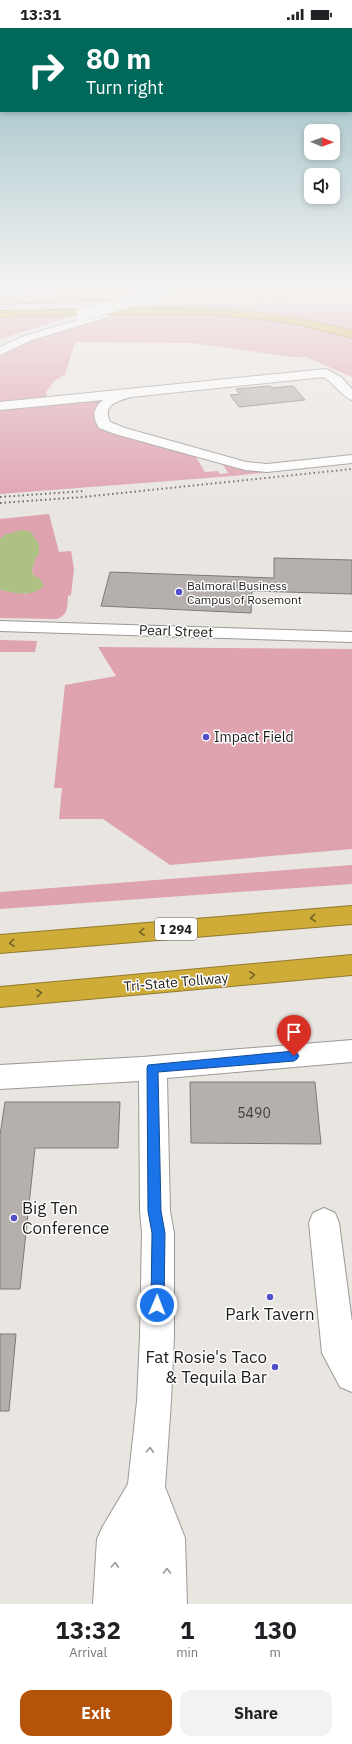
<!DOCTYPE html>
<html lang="en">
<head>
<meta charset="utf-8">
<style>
	body { margin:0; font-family:"IBM Plex Sans",sans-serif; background:#f2f2f2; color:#202124; height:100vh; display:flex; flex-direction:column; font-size:15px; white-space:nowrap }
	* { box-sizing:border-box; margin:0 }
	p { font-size:13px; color:#757577 }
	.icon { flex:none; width:22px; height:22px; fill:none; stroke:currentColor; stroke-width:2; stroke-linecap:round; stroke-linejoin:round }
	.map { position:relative; height:1576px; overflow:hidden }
	.panel { display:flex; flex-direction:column; background:#fff; flex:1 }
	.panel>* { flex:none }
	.top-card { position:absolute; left:0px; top:0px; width:352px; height:84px; box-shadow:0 2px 6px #0003; background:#00695c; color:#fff; overflow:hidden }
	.needle { width:26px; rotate:91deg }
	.buttons { position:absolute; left:304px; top:96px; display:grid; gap:8px }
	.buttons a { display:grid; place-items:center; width:36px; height:36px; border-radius:8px; background:#fff; box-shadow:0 2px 6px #0003; font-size:20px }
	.pin { position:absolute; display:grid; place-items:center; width:34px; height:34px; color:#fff; margin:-41px -17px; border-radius:50% 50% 50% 0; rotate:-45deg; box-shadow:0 0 4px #0007 }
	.pin .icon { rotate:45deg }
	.me { position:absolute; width:44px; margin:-22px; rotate:1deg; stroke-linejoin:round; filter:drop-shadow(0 0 3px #0008) }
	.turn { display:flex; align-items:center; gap:14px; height:84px; padding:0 20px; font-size:18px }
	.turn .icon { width:52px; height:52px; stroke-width:2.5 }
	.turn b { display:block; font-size:28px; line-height:34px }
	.eta { display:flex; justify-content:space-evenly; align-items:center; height:68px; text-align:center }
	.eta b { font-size:24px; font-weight:700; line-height:28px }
	.button { display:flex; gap:8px; margin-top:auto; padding:8px 20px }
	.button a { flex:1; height:46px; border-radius:12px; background:#b45309; color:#fff; font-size:16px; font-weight:700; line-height:46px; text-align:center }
	.button a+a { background:#f2f2f2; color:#202124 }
	.status { display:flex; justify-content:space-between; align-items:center; height:28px; padding:0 20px; background:#fff; direction:ltr }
	.status svg { height:11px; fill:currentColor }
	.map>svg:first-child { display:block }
	.green { fill:#dfa2af }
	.water { fill:#aec083 }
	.building { fill:#b5b0ae; stroke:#7f7a79 }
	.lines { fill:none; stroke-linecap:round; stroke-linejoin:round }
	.minor-casing { stroke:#9d9996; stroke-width:2 }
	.major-casing { stroke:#907a2d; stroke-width:2 }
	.highway-casing { stroke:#907a2d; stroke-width:2 }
	.minor { fill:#fff; fill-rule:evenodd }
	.major { fill:#e2cd87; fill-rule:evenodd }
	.highway { fill:#ceac37; fill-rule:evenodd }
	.rail { stroke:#666462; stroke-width:2; stroke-dasharray:1.5 3; stroke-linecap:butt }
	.minor-bridge-casing { stroke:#9d9996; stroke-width:13; stroke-linecap:butt }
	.minor-bridge { stroke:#fff; stroke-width:12 }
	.oneway { stroke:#766429 }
	.oneway2 { stroke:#9a9998 }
	.route { fill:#1a73e8; stroke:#114b97 }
	.poi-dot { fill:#5050c7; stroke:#fff; stroke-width:1.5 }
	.labels { text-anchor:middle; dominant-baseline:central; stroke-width:3; stroke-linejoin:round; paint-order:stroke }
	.far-poi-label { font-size:12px; fill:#1e1d1b; stroke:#fff; text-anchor:start }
	.shield { fill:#fff; stroke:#62615f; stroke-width:1 }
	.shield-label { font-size:13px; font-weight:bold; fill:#1e1d1b }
	.street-label { font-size:14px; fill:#1e1d1b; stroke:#fff }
	.poi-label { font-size:14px; fill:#1e1d1b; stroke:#fff; text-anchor:start }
	.near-number-label { font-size:14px; fill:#444240 }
	.near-poi-label { font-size:17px; fill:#1e1d1b; stroke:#fff; text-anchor:start }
</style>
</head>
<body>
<div class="status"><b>13:31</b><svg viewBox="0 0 49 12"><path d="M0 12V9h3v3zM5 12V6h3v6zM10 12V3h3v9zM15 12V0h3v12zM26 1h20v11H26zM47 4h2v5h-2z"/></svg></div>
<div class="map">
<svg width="352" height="1576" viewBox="0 0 352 1576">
	<rect width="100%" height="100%" fill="#e9e5e1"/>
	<!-- green -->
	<path class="green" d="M 67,263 L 157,263 L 0,270 Z
		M 275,275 L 352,275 L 352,304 C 299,286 246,283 190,281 L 190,280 L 130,281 L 143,277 Z
		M 119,284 L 186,285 L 264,290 L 316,300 L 352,310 L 352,349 L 306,329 L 291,329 L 193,315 L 75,314 L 65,347 L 55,352 L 46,364 L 47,367 L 46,370 L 0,376 L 0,326 L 36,310 Z
		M 82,285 L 0,311 L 0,287 Z
		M 99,372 L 102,373 L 96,391 L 192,426 L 196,429 L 205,444 L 218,443 L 220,446 L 228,445 L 222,435 L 241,439 L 352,435 L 233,448 L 0,466 L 0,380 Z
		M 49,486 L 59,524 L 71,523 L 74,541 L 71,567 L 68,568 C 67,579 69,586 57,591 L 0,590 L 0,562 L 27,566 L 35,549 L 32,543 L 35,531 L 6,506 L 0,512 L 0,491 Z
		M 0,612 L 37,613 L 35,624 L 0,624 Z
		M 98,619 L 352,621 L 352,821 L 170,837 L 103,791 L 59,791 L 62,760 L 54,760 L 65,657 L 116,648 Z
		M 352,837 L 352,856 L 0,881 L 0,864 Z"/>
	<!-- water -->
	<path class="water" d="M 23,502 L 31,504 L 39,516 L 39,526 L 35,531 L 32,543 L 35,549 L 39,549 L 44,558 C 29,570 18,565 0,562 L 0,511 L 6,506 Z"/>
	<!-- building -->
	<path class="building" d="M 270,358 L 272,360 L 293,358 L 305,372 L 239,379 L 230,367 L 240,366 L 236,361 Z
		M 274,530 L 352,532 L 352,566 L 252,563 L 251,585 L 101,578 L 110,544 L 274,550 Z
		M 190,1054 L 315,1054 L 321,1116 L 191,1115 Z
		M 5,1074 L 120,1074 L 118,1120 L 35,1120 L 20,1261 L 0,1261 L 0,1107 Z
		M 0,1306 L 16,1306 L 9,1383 L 0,1383 Z"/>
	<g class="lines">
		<defs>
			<path id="minor" d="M 104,284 L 109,287 L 108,289 L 32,312 L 0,327 L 0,319 L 24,308 Z
				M 326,341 L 341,349 L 352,361 L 352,372 C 344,370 333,355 324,349 L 131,369 C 117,373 102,377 110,394 L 125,400 L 246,434 L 267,436 L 352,427 L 352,435 L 267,444 L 245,442 L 115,406 L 99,400 C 92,389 93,380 103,372 L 0,382 L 0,374 Z
				M 0,593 L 352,604 L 352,614 L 0,603 Z
				M 352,1012 L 352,1034 L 167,1050 L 170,1183 L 174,1205 L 174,1308 L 171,1373 L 165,1459 L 185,1510 L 187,1576 L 93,1576 L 97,1511 L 103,1498 L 128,1456 L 137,1373 L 140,1308 L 142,1205 L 140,1183 L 139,1053 L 0,1061 L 0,1037 L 142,1029 Z
				M 324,1180 L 335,1185 L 339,1195 L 352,1294 L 352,1364 L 340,1359 L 322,1325 L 309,1195 L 313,1185 Z"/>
			<path id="major" d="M 352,263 L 352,268 L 147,270 L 0,276 L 0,270 L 147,264 Z"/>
			<path id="highway" d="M 158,280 C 224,280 288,285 352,303 L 352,310 L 297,296 L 270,292 L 214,287 L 98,286 L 0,289 L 0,283 Z
				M 352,878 L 352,896 L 0,925 L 0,907 Z
				M 352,927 L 352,947 L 0,979 L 0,959 Z"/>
		</defs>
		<!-- minor casing -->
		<use href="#minor" class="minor-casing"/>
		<!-- major casing -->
		<use href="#major" class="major-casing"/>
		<!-- highway casing -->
		<use href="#highway" class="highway-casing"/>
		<!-- minor -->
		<use href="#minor" class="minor"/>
		<!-- major -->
		<use href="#major" class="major"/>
		<!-- highway -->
		<use href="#highway" class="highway"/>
		<!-- rail -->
		<path class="rail" d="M 0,469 L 85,463
			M 0,475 L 83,469 L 352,441"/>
		<defs>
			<path id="minor-bridge" d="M 82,287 L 165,263"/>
		</defs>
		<!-- minor-bridge casing -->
		<use href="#minor-bridge" class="minor-bridge-casing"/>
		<!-- minor-bridge -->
		<use href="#minor-bridge" class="minor-bridge"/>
	</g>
	<!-- one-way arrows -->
	<defs><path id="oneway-chevron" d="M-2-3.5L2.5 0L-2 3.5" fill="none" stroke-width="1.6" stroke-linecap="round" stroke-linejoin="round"/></defs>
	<g class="oneway">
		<use href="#oneway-chevron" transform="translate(313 890) rotate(175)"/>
		<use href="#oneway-chevron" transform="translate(142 904) rotate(175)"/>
		<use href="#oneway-chevron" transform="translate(12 915) rotate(175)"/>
		<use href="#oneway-chevron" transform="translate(252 947) rotate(-5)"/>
		<use href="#oneway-chevron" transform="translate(39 965) rotate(-5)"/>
	</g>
	<g class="oneway2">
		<use href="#oneway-chevron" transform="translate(150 1422) rotate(-85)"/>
		<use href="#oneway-chevron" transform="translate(115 1537) rotate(-87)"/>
		<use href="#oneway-chevron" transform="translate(167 1543) rotate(-91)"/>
	</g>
	<!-- sky -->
	<linearGradient id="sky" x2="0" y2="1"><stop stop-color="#91b9c0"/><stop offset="0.54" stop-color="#f5f3f2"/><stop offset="1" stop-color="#f5f3f2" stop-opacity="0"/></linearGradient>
	<rect width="352" height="484" fill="url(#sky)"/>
	<!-- route -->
	<path class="route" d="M 294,1023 L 297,1025 L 299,1028 L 297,1031 L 294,1033 L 158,1044 L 161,1183 L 165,1205 L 164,1277 L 162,1282 L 157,1284 L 153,1282 L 151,1277 L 152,1205 L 148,1183 L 147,1040 L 148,1037 Z"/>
	<!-- markers -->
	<g class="poi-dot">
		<circle cx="179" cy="564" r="4"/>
		<circle cx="206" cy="709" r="4"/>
		<circle cx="14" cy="1190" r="4"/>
		<circle cx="270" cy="1269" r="4"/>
		<circle cx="275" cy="1339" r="4"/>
	</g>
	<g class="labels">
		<!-- far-poi labels -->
		<g class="far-poi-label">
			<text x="187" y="557">Balmoral Business<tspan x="187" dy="14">Campus of Rosemont</tspan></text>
		</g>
		<!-- shield labels -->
		<rect class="shield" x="155" y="890" width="42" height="22" rx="3"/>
		<g class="shield-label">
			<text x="176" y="901">I 294</text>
		</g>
		<!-- street labels -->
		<g class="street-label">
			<text transform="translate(176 603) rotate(2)">Pearl Street</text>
			<text transform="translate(176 954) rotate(-5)">Tri-State Tollway</text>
		</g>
		<!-- poi labels -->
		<g class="poi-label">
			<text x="214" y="709">Impact Field</text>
		</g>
		<!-- near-number labels -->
		<g class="near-number-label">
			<text x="254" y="1085">5490</text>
		</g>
		<!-- near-poi labels -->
		<g class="near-poi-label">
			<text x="22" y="1180">Big Ten<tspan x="22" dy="20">Conference</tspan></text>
			<text x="270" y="1286" text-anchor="middle">Park Tavern</text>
			<text x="267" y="1329" text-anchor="end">Fat Rosie's Taco<tspan x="267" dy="20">&amp; Tequila Bar</tspan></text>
		</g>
	</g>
</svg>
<div class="buttons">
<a><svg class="needle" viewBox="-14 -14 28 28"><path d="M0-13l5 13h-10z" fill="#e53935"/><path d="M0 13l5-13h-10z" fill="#757577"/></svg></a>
<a><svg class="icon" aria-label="sound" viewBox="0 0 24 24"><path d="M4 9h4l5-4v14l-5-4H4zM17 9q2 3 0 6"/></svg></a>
</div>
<div class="pin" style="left:294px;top:1028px;background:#d93025"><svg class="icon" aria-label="arrive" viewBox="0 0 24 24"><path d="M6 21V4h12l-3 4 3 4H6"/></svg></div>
<svg class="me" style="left:157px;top:1277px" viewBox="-20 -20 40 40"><circle r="17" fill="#1a73e8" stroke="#fff" stroke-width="3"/><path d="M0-11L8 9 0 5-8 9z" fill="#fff"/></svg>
<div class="top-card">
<div class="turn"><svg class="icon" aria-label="right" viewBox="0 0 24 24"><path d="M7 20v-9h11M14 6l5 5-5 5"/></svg><div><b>80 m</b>Turn right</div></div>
</div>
</div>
<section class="panel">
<div class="eta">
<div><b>13:32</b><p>Arrival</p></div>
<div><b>1</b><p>min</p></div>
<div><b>130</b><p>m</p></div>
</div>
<div class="button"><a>Exit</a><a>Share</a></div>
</section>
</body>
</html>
